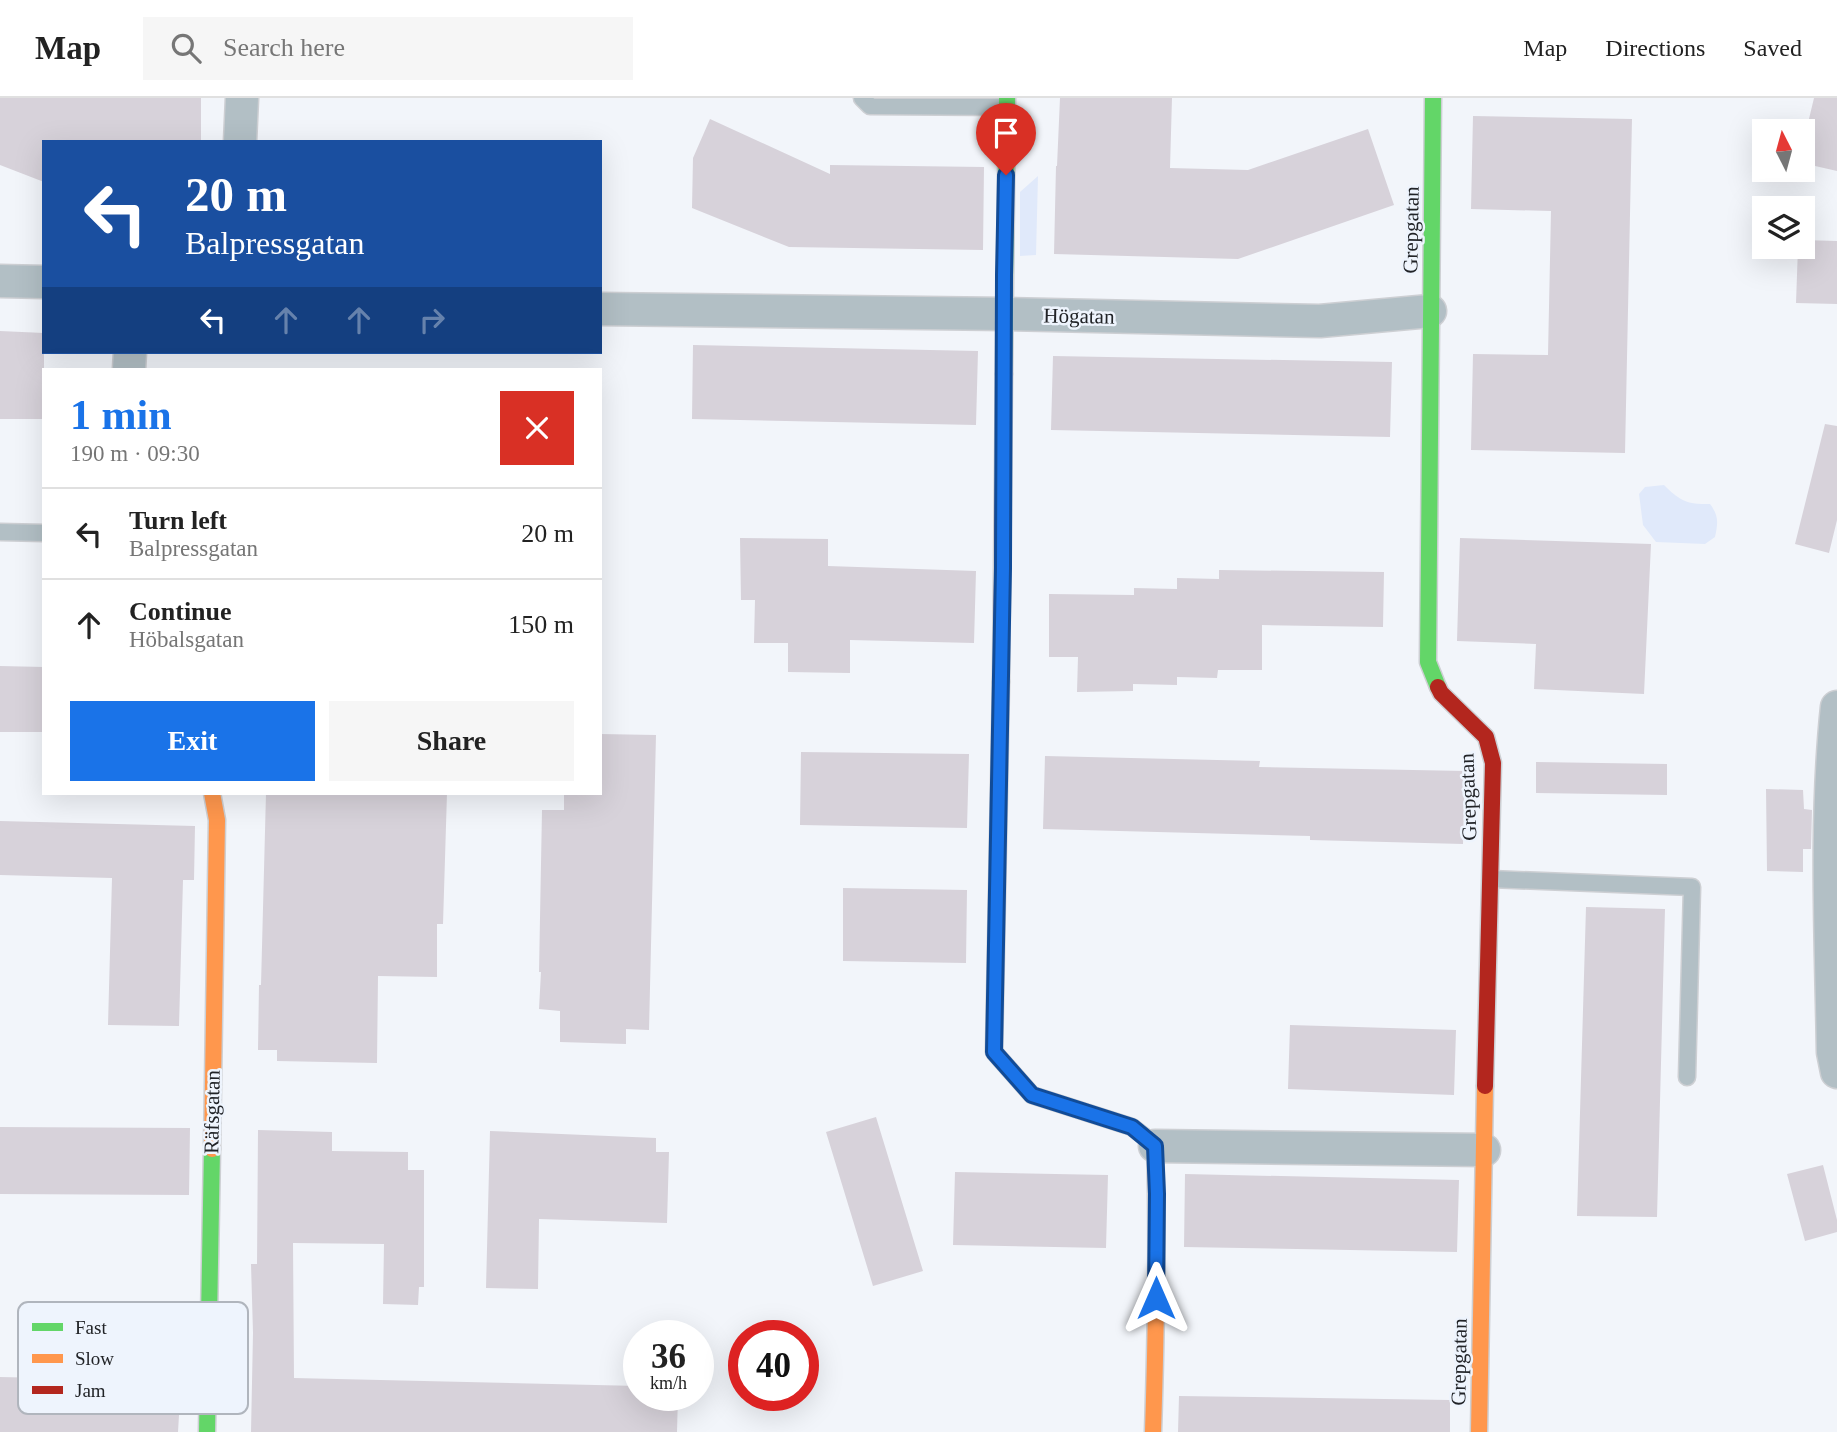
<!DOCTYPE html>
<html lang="en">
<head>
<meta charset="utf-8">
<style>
	body { margin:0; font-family:"Times New Roman",serif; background:#f6f6f6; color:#222; height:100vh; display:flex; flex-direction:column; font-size:26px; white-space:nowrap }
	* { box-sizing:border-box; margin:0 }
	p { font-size:23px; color:#767676 }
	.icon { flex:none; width:38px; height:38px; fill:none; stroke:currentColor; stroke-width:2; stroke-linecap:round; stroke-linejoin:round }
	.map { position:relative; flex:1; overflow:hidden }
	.details { position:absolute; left:42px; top:270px; width:560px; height:427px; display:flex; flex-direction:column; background:#fff; border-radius:0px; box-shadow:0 7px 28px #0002 }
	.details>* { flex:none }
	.guide { position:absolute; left:42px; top:42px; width:560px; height:214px; border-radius:0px; box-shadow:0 7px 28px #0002; background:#1a4fa0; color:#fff; overflow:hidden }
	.needle { width:46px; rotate:354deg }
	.fabs { position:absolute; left:1752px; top:21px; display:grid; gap:14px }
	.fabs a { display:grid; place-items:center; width:63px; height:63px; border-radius:0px; background:#fff; box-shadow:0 7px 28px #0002; font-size:35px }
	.speed { position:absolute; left:623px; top:1222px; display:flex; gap:14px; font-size:35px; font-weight:700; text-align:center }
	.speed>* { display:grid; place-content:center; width:91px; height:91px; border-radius:50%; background:#fff; box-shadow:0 7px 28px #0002; line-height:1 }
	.speed small { font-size:18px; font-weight:400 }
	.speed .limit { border:10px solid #d22; background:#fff; color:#111 }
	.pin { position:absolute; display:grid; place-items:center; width:60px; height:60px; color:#fff; margin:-72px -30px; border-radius:50% 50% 50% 0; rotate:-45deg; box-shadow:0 0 7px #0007 }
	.pin .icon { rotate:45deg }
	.me { position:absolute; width:77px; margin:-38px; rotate:0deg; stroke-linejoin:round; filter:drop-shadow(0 0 5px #0008) }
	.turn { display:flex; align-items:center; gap:24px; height:147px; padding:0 28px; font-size:32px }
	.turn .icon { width:91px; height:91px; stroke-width:2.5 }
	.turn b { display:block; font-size:49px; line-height:60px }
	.lanes { display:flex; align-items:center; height:66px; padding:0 28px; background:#0003; justify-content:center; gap:35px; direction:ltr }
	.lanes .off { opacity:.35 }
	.round { display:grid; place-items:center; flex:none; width:74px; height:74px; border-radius:0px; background:#f6f6f6 }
	.summary { display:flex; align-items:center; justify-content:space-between; height:119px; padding:0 28px }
	h1 { font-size:42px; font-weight:800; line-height:52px; color:#1a73e8 }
	.button { display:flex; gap:14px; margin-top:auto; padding:14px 28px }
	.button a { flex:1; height:80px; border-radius:0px; background:#1a73e8; color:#fff; font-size:28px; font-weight:800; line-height:80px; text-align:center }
	.button a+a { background:#f6f6f6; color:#222 }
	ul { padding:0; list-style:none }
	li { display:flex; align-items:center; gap:21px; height:91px; padding:0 28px; border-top:2px solid #e0e0e0 }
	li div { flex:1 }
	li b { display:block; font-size:26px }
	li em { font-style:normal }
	header { display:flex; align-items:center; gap:42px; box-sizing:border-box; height:98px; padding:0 35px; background:#fff; border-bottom:2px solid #e0e0e0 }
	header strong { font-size:33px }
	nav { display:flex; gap:38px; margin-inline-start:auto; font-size:24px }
	.search { width:490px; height:63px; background:#f6f6f6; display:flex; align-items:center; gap:18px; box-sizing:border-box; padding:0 24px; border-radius:0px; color:#767676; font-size:26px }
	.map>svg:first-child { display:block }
	.green { fill:#e0e9fa }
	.building { fill:#d7d2da }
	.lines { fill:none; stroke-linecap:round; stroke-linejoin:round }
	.lane-casing { stroke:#cdcfd3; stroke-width:19 }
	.street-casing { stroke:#cdcfd3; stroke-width:35 }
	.fast-casing { stroke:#cdcfd3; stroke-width:19 }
	.slow-casing { stroke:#cdcfd3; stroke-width:19 }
	.jam-casing { stroke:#cdcfd3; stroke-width:19 }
	.lane { stroke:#b2bfc5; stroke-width:16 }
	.street { stroke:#b2bfc5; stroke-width:32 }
	.fast { stroke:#63d668; stroke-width:16 }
	.slow { stroke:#ff974d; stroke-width:16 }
	.jam { stroke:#b3261e; stroke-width:16 }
	.route-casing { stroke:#114b97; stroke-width:18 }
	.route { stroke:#1a73e8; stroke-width:12 }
	.labels { text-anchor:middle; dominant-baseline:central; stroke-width:5; stroke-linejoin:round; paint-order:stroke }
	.street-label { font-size:21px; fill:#212327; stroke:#eef4fd }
	.key { fill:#eef4fd; stroke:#b0b5bd; stroke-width:2 }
	.key-label { font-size:19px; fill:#212327 }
</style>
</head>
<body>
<header>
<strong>Map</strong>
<div class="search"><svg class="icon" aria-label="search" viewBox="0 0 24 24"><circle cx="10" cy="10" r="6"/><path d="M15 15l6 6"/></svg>Search here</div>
<nav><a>Map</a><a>Directions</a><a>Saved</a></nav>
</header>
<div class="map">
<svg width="1837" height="1334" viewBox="0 0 1837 1334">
	<rect width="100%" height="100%" fill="#f2f5fa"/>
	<!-- green -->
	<path class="green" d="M 1038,78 L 1036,157 L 1020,158 L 1020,94 Z
		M 1664,387 C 1679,402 1687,407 1710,406 C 1719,418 1718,425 1715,439 L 1705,446 L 1656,444 L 1643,427 L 1639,396 L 1645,389 Z"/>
	<!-- building -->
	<path class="building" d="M 0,0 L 201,0 L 201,44 L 44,44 L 44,84 L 0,67 Z
		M 1060,0 L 1172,0 L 1170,70 L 1248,72 L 1368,31 L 1394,107 L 1238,161 L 1054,156 L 1056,68 L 1057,68 Z
		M 1814,0 L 1837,0 L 1837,73 L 1802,65 L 1802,50 Z
		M 1473,18 L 1632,21 L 1625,355 L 1471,352 L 1473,256 L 1548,257 L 1551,113 L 1471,111 Z
		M 710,21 L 830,76 L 830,67 L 984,69 L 983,152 L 789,149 L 692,110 L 693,60 Z
		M 1802,142 L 1837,143 L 1837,206 L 1796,205 L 1798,149 L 1802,149 Z
		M 0,233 L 44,235 L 44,321 L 0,321 Z
		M 693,247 L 978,253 L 976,327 L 692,321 Z
		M 1053,258 L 1392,264 L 1390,339 L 1051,332 Z
		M 1825,326 L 1837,328 L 1837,422 L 1829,455 L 1795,446 Z
		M 740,440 L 828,441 L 828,468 L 976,473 L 974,545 L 850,542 L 850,575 L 788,574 L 788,545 L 754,545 L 755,502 L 741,502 Z
		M 1460,440 L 1651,446 L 1644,596 L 1534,591 L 1536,546 L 1457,543 Z
		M 1219,472 L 1384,474 L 1383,529 L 1262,527 L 1262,572 L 1218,572 L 1217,580 L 1177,579 L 1177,587 L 1133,586 L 1133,593 L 1077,594 L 1078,559 L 1049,559 L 1049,496 L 1134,497 L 1134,490 L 1177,491 L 1177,480 L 1219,481 Z
		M 0,568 L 44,569 L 44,634 L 0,634 Z
		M 600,636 L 656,637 L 649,932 L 626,931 L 626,946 L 560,944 L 560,913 L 539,911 L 541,874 L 539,874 L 542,712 L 564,712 L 564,695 L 600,695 Z
		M 801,654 L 969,656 L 967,730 L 800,727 Z
		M 1045,658 L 1260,663 L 1259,669 L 1465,673 L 1463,746 L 1310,742 L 1310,738 L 1043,731 Z
		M 1536,664 L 1667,666 L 1667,697 L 1536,695 Z
		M 1766,691 L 1803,692 L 1804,711 L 1812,712 L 1811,751 L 1803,751 L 1803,774 L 1767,773 Z
		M 266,695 L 447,695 L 443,826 L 437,826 L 437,879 L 378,878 L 377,965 L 277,963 L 277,952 L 258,952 L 259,887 L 261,887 Z
		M 0,723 L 195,728 L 194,782 L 183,782 L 179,928 L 108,927 L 112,780 L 0,777 Z
		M 843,790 L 967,792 L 966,865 L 843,863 Z
		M 1586,809 L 1665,811 L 1657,1119 L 1577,1118 Z
		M 1290,927 L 1456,932 L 1454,997 L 1288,991 Z
		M 876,1019 L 923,1173 L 873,1188 L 826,1034 Z
		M 0,1029 L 190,1030 L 189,1097 L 0,1096 Z
		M 258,1032 L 332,1034 L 332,1053 L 408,1054 L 408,1072 L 424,1072 L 424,1189 L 419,1189 L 418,1207 L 383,1206 L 384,1146 L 293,1145 L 294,1280 L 639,1288 L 639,1297 L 678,1297 L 677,1334 L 251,1334 L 253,1235 L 251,1166 L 257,1166 Z
		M 490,1033 L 656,1040 L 656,1054 L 669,1054 L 667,1125 L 539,1121 L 538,1191 L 486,1190 Z
		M 1823,1067 L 1837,1122 L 1837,1134 L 1805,1143 L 1787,1076 Z
		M 955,1074 L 1108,1077 L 1106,1150 L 953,1147 Z
		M 1185,1076 L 1459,1082 L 1457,1154 L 1184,1149 Z
		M 0,1279 L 181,1283 L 178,1334 L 0,1334 Z
		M 1179,1298 L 1450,1302 L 1450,1334 L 1178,1334 Z"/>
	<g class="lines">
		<defs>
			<path id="lane" d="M 862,0 L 870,8 L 1007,9
				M 0,434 L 44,435
				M 1491,781 L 1692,789 L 1687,979"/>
			<path id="street" d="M 240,44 L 242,0
				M 0,183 L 44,184
				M 600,211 L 1005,216 L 1320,223 L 1430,213
				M 129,271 L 130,254
				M 1837,609 C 1825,723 1831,839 1833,954 L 1837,974
				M 1155,1048 L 1484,1052"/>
			<path id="fast" d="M 1433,0 L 1428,564 L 1438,589
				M 1004,276 L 1007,0
				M 1001,584 L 994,954 L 1032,997 L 1132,1029 L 1145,1039
				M 207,1334 L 212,1051"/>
			<path id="slow" d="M 1145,1039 L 1155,1048 C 1158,1143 1156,1239 1153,1334
				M 212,1051 L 217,722 L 212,695
				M 1479,1334 L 1485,988"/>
			<path id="jam" d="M 1001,584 L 1004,276
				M 1438,589 L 1441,595 L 1486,639 L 1493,665 L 1485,988"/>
		</defs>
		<!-- lane casing -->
		<use href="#lane" class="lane-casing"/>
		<!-- street casing -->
		<use href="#street" class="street-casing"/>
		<!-- fast casing -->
		<use href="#fast" class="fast-casing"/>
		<!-- slow casing -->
		<use href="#slow" class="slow-casing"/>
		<!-- jam casing -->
		<use href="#jam" class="jam-casing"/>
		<!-- lane -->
		<use href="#lane" class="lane"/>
		<!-- street -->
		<use href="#street" class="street"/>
		<!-- fast -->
		<use href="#fast" class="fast"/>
		<!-- slow -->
		<use href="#slow" class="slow"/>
		<!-- jam -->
		<use href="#jam" class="jam"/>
	</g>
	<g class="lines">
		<defs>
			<path id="route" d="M 1006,77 L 1004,177 L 1003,470 L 994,954 L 1032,997 L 1132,1029 L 1155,1048 L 1157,1096 L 1156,1200"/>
		</defs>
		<!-- route casing -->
		<use href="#route" class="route-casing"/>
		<!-- route -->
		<use href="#route" class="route"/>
	</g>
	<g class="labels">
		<!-- street labels -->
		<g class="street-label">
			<text transform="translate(1411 132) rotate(-89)">Grepgatan</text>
			<text transform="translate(1079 218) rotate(1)">Högatan</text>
			<text transform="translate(1468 699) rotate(-92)">Grepgatan</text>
			<text transform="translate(212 1014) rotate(-89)">Räfsgatan</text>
			<text transform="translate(1459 1264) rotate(-89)">Grepgatan</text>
		</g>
	</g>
	<!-- legend -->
	<rect x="18" y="1204" width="230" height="112" rx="10" class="key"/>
	<rect x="32" y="1225" width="31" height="8" fill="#63d668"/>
	<rect x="32" y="1256" width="31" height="9" fill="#ff974d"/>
	<rect x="32" y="1288" width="31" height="8" fill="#b3261e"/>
	<g class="key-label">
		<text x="75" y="1236">Fast</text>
		<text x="75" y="1267">Slow</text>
		<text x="75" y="1299">Jam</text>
	</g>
</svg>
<div class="fabs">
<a><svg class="needle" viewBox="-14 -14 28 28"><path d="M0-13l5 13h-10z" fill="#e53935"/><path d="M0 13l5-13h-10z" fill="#767676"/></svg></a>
<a><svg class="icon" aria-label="layers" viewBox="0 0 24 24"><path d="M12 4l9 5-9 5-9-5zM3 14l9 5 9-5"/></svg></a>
</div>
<div class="speed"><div>36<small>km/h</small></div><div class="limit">40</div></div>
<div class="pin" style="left:1006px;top:77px;background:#d93025"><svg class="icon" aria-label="arrive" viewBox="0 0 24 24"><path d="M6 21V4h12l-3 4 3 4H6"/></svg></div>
<svg class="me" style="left:1156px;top:1200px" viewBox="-20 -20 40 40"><path d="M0-17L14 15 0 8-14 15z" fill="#1a73e8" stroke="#fff" stroke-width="4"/></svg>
<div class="guide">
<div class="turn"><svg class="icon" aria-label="left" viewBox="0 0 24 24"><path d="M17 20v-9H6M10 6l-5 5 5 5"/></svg><div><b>20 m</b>Balpressgatan</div></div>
<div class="lanes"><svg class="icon" aria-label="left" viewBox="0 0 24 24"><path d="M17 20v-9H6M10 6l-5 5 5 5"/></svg><svg class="icon off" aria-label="ahead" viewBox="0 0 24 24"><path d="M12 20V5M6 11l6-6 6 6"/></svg><svg class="icon off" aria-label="ahead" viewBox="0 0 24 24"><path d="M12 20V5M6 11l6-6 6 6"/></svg><svg class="icon off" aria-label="right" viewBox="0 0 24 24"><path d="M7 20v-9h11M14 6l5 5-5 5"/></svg></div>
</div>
<section class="details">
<div class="summary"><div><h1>1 min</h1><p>190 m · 09:30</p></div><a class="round" style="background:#d93025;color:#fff"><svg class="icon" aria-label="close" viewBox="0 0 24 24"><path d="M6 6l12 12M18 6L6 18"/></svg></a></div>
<ul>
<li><svg class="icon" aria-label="left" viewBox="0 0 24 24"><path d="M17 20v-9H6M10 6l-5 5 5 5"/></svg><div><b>Turn left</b><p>Balpressgatan</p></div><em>20 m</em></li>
<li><svg class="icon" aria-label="ahead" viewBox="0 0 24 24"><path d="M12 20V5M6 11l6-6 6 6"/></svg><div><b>Continue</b><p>Höbalsgatan</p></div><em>150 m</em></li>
</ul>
<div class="button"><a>Exit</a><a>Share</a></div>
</section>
</div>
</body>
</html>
